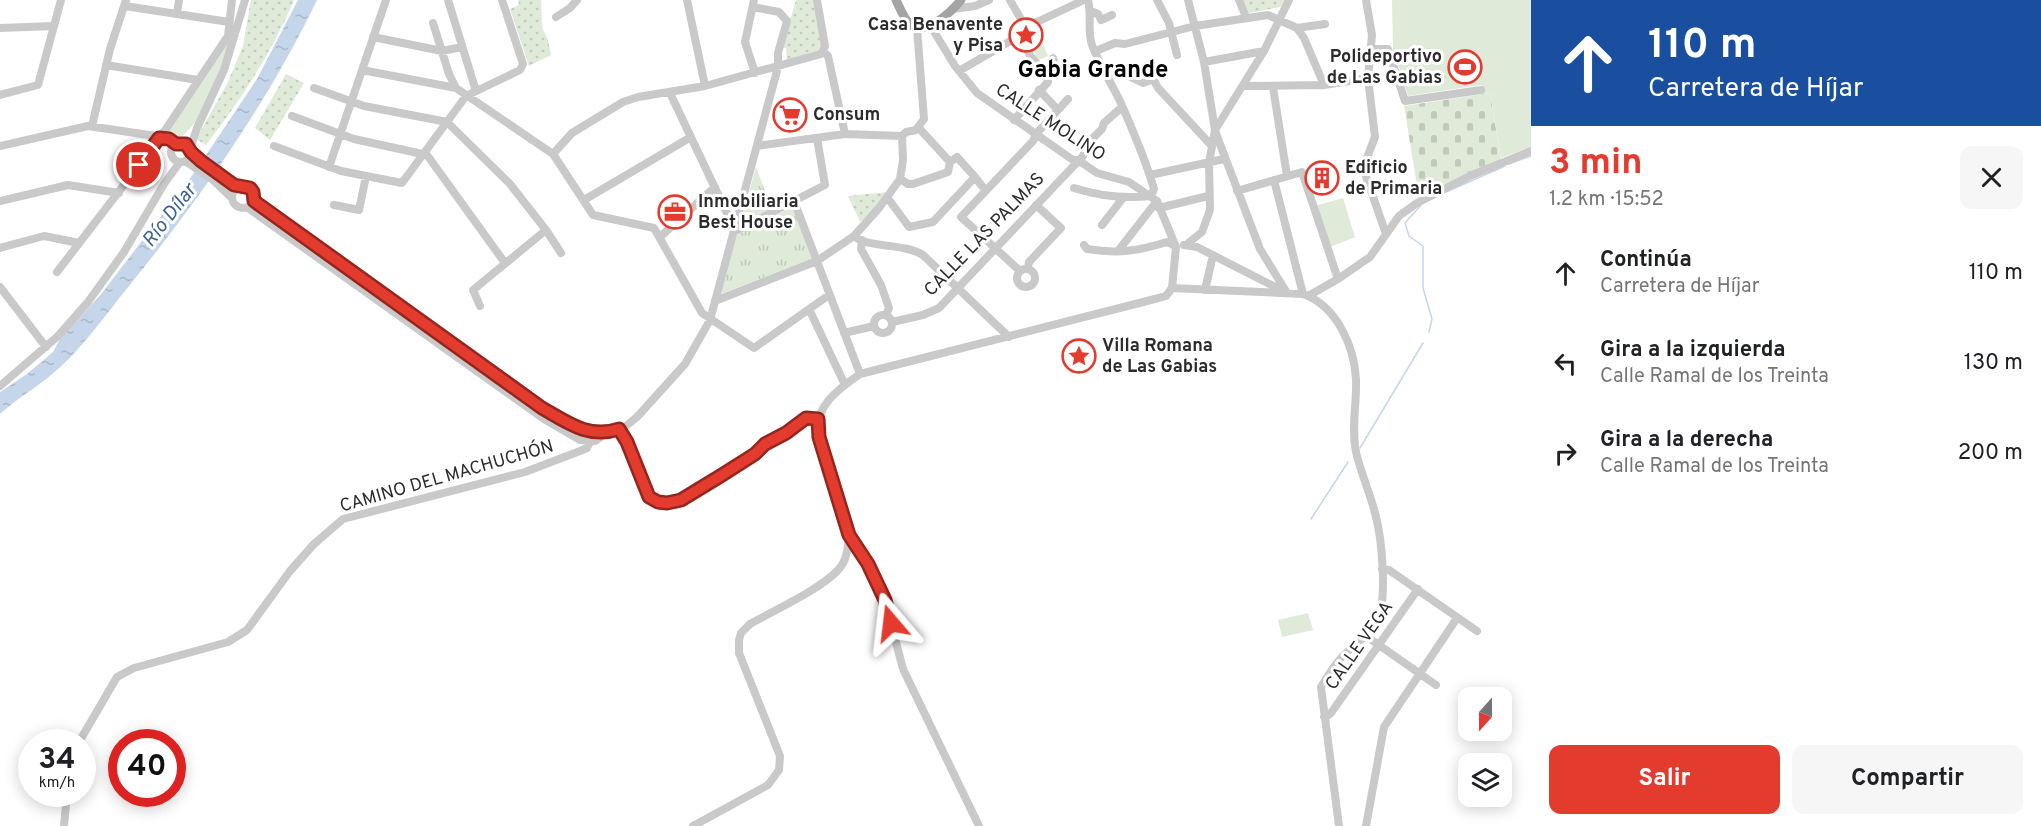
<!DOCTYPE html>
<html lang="es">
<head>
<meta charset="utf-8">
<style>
	body { margin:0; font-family:Overpass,sans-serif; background:#f6f6f6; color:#202124; height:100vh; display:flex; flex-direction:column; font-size:22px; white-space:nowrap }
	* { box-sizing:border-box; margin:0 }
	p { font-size:20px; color:#757577 }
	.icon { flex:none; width:33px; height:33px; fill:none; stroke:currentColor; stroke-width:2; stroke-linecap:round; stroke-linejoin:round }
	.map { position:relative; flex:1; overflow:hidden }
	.side { display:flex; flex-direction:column; background:#fff; width:510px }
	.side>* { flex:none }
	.banner { background:#1a4fa0; color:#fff; overflow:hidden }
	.needle { width:39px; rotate:201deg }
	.tools { position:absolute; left:1458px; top:687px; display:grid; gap:12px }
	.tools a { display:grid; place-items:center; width:54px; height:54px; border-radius:12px; background:#fff; box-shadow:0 3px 15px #0003; font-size:30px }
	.speed { position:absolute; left:18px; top:729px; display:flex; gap:12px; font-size:30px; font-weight:700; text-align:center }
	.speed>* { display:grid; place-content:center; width:78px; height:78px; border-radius:50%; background:#fff; box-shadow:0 3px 15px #0003; line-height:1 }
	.speed small { font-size:15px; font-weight:400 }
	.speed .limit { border:9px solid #d22; background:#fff; color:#111 }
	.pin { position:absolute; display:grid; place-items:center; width:51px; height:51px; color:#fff; margin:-26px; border:3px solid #fff; border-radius:50%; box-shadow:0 2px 6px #0007 }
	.me { position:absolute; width:66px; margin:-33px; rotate:343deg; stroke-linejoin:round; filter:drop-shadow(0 0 4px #0008) }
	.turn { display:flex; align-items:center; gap:21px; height:126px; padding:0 18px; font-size:27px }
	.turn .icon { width:78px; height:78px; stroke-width:2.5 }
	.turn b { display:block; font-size:42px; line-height:51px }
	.round { display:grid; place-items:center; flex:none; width:63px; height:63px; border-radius:12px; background:#f6f6f6 }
	.summary { display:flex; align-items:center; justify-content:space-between; height:102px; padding:0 18px }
	h1 { font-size:36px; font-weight:700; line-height:45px; color:#e33b2e }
	.action { display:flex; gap:12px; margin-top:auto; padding:12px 18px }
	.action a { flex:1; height:69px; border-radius:12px; background:#e33b2e; color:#fff; font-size:24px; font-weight:700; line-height:69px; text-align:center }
	.action a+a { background:#f6f6f6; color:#202124 }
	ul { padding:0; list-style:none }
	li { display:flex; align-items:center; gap:18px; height:90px; padding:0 18px }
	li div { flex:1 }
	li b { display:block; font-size:22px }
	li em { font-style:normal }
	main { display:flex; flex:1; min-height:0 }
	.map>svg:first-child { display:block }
	.grass { fill:url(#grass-tufts) }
	.cemetery { fill:url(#cemetery-stones) }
	.park { fill:url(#park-dots) }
	.garden { fill:#dfead9 }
	.water { fill:url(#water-ripples) }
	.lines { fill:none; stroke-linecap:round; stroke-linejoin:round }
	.stream { stroke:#c5d6ea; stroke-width:1.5 }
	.minor { stroke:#c9c9c9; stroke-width:8 }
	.major { stroke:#a4a4a4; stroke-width:9 }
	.route-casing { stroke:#94261e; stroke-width:15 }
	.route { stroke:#e33b2e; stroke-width:10 }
	.labels { text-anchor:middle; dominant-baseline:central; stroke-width:6; stroke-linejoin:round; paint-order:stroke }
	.poi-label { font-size:18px; font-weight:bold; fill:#2c2c2c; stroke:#fff; text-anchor:start }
	.street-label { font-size:18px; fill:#2c2c2c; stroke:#fff }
	.water-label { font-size:20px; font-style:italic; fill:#3c618c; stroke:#fff }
	.district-label { font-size:24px; font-weight:bold; fill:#000; stroke:#fff }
</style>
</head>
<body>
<main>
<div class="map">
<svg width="1531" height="826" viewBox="0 0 1531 826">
	<defs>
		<pattern id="grass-tufts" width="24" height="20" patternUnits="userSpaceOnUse" patternTransform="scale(1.5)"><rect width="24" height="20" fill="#dfead9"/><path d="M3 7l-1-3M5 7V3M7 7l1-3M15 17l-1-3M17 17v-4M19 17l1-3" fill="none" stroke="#c0c9ba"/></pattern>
		<pattern id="cemetery-stones" width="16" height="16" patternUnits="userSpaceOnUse" patternTransform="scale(1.5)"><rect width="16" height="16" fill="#dfead9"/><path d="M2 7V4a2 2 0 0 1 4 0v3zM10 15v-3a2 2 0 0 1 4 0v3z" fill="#c0c9ba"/></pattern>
		<pattern id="park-dots" width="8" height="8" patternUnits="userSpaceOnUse" patternTransform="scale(1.5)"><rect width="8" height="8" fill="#dfead9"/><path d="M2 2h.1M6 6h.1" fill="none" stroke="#c0c9ba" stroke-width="1.8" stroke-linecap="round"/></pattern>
		<pattern id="water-ripples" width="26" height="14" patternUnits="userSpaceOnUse" patternTransform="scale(1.5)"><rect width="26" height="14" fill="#c5d6ea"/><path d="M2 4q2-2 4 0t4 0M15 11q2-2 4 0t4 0" fill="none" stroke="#a9b8c9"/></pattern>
	</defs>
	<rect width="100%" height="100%" fill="#fff"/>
	<!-- grass -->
	<path class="grass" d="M 756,167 L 768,199 L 786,194 L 788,200 L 742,224 L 741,221 Z
		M 792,207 L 812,259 L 721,294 L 737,235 Z"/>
	<!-- cemetery -->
	<path class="cemetery" d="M 1490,93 L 1501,159 L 1419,198 L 1404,106 Z"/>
	<!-- park -->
	<path class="park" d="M 251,0 L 294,0 C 272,52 241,100 206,145 L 196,139 L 227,84 L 243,46 Z
		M 518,0 L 541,0 L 542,27 L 548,40 L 551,55 L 529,66 L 510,9 L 519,5 Z
		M 796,0 L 814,0 L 822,42 L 818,51 L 787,61 L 786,48 L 782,47 Z
		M 1243,0 L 1285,0 L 1281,7 L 1249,13 Z
		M 286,74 L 304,83 L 270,140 L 255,128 Z
		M 888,192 L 870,214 L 860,222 L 848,196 Z"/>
	<!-- garden -->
	<path class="garden" d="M 1392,0 L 1531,0 L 1531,147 L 1501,158 L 1490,93 L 1482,94 L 1481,85 L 1408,96 L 1393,49 Z
		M 231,38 L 233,38 C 220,71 209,115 180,138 L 170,137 L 168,132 Z
		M 1035,42 L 1036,44 L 1042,42 L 1048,56 L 1036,61 L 1032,56 L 1036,54 L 1030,44 Z
		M 1343,198 L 1355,237 L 1328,248 L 1315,206 Z
		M 1308,613 L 1313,630 L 1282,637 L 1278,620 Z"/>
	<!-- water -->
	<path class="water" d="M 298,0 L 317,0 C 267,104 201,197 129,286 C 106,314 85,345 58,369 C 40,386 18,397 0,414 L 0,392 L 27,374 L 53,352 L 60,339 L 102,293 L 194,173 L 257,79 Z"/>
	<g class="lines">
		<!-- stream -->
		<path class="stream" d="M 1509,164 L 1531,156
			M 1446,192 L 1505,166
			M 1421,205 L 1405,223 L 1409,236 L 1423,246 L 1423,288 L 1432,319 L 1429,332
			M 1360,448 L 1423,343
			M 1311,519 L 1348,462"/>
		<!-- minor -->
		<path class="minor" d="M 448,0 L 476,91
			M 687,0 L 705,86
			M 754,0 L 745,42 L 755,73
			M 1010,0 L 1022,21 L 1028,24 L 1037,22 L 1084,0
			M 1088,0 C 1092,15 1087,31 1092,45 C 1099,64 1110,81 1119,99 C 1132,128 1145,158 1154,189 L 1151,196
			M 1157,0 L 1169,23 L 1177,55
			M 1239,0 L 1246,17
			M 1366,0 L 1372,35 L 1368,78 L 1375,137 L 1363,168 L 1386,234
			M 125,6 L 229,22
			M 953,9 L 975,6 L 989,0
			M 1091,11 L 1098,14 L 1101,20 L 1112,15
			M 177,14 L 179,0
			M 556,17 L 570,8 L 577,0
			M 433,23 L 449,74 L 456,88 L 553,154 L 593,215 L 654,228 L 702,313 L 754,348 L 829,295
			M 930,25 L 955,66 L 977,93 L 1073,160 L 1078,160 L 1097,173 L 1129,182 L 1157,201 L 1176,247
			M 0,28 L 54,26
			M 1297,28 L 1325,24
			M 1018,34 L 1031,57 L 1046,74
			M 373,37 L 442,51 L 462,47
			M 1371,49 L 1388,49 L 1405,101 L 1481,90
			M 823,51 L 828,56 L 845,134
			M 1096,51 L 1115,43 L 1125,44 L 1195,26 L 1268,15 L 1297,28 L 1304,38 L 1324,85
			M 1204,62 L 1264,51
			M 106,65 L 198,80
			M 362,70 L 456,88
			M 959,71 L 1019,36
			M 1046,74 L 1056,67 L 1053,58
			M 1106,74 L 1120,72 L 1143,83 L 1153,79 L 1158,88 L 1211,145
			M 1244,86 L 1324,85 L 1368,78
			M 1273,87 L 1287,176
			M 314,88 L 364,106 L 447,122 L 510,184 L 546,230 L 561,253
			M 1039,90 L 1058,110
			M 670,93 L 734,228 L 738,230 L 825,185 L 817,138
			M 0,95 L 38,85 L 61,0
			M 292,116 L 354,139 L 427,155 L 505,263
			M 1014,120 L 1048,82 L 1046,74
			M 92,126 L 110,49 L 126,0
			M 918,127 L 950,162
			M 1215,130 L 1264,51 L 1289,0
			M 1215,131 L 1260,249 L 1287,293
			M 902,136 L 906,132 L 916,130 L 924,119 L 917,28
			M171 152a10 10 0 1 1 20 0a10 10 0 1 1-20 0Z
			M 0,146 L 88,126 L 156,136 L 169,139 L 176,144
			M 274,146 L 341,171 L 402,183 L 466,96 L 520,70 L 523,64 L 502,0
			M 757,146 L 845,134 L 902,136
			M 190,149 L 197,128 L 224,70 L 245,0
			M 191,152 L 218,174 L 239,187
			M 553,154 L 572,133 L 623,102 L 638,97 L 705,86 L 821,54 L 825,46 L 817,0
			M 185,161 L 213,180 L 232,198
			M 329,167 L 386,0
			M 1150,175 L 1224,159
			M 975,177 L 985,190
			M 1274,180 L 1303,294
			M232 197a11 11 0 1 1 22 0a11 11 0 1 1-22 0Z
			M 1074,188 C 1099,196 1124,199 1151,196
			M 1237,191 L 1302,172 L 1338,279
			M 887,197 L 909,227 L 933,222 L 975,177 L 957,157 L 950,162 L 948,172 L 913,184 L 908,184 L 900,179
			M 584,200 L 691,137
			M 0,201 L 68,185 L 119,193
			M 254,201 L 542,408 L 579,429 L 593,433 L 614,431 L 626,426 L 637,417 L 685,364 L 710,320 L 778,67 L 778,53 L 787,21 L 779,12 L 753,7
			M 794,201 L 860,374
			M 334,205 L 359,210 L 366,176
			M 248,208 L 544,419 L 580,440 L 595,441 L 607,433
			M 1159,208 L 1208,196
			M 1102,225 L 1123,198
			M 854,236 C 866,248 904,243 923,255 L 1009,337
			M 660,237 L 715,187
			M 862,240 L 861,249 L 881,285 L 889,308 L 886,315
			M 1187,244 L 1202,232 L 1210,210 L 1209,163 L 1215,130 L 1204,62 L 1188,0
			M 1084,245 L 1087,249 C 1118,254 1138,251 1167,242 L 1175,246
			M 1184,245 L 1197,247 L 1283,291
			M 0,248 L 44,236 L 79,243
			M 1118,251 L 1157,201
			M 1028,268 L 1029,262 L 1061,228 L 1036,205
			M1017 278a9 9 0 1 1 18 0a9 9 0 1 1-18 0Z
			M 1020,271 L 961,217 L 1033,141 L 1036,134 L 1068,99
			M 57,272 L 160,138 L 228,36 L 232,0
			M 0,287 L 46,347
			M 1172,288 L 1303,294 C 1337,306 1354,346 1356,379 C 1357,403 1351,428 1356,452 C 1361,474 1371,495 1376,517 C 1382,540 1386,590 1380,613 C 1375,633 1355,643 1342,657 C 1334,666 1327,677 1321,687 L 1339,826
			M 1172,288 L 1176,247
			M 1205,290 L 1213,255
			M 1308,296 L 1338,279 L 1370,257 L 1399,216 L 1417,203 L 1472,175 L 1531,151
			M 715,301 L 817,261 L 854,236 L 879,208 L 900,179 L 903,160 L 902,136
			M 480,306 L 473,290 L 546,230
			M 809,309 L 845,385
			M874 324a9 9 0 1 1 18 0a9 9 0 1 1-18 0Z
			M 892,322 L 923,315 L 939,308 L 1083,156 L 1087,144 L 1102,129 L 1104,123 L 1122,107
			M 844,333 L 874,326
			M 0,386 L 58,336 L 88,302 L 124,252 L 164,184 L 180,162
			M 619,429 L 627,442 L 649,497 L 663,503 L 676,502 L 722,475 L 755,454 L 765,444 L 786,433 L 806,418 L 818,419
			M 1382,569 L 1389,570 L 1477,631
			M 1366,636 L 1436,685
			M 1324,717 L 1327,716 L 1331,713 L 1418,589
			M 79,742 L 117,677 L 134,668 L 228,642 L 247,630 L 290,571 L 314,544 L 343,519 L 525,472 L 580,451 L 587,448 L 590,442
			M 64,826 L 67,794
			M 693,826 L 768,785 L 779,770 L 780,756 L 739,653 L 739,640 L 741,633 L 750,624 C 773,611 821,589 838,570 C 847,561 848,548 849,535
			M 979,826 L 903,669 L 885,600 L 868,564 L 849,535 L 819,437 C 812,408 838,389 860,374 L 1151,300 L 1166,296 L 1172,288
			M 1366,826 L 1384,727 L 1457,618"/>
		<!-- major -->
		<path class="major" d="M 896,0 C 900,8 904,20 911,25 C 927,36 952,11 961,0"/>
	</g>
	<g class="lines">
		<defs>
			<path id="route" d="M 139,165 L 159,138 L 169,139 L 176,144 L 186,144 L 191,152 L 201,161 L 234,185 L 250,188 L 253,192 L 254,201 L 542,408 C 568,423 589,439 619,429 L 627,442 L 649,497 L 658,502 L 667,503 L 681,500 L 722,475 L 755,454 L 765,444 L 786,433 L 806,418 L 818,419 L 819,437 L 849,535 L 868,564 L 885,600 L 891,623"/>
		</defs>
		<!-- route casing -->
		<use href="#route" class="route-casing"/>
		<!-- route -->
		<use href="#route" class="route"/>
	</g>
	<!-- icons -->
	<defs>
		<symbol id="sight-ring" viewBox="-11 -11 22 22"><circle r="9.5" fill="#fff" stroke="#e33b2e" stroke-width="1.5"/><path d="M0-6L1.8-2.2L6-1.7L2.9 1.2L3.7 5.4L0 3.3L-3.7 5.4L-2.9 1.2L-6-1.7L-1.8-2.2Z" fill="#e33b2e"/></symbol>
		<symbol id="stadium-ring" viewBox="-11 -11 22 22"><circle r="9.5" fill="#fff" stroke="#e33b2e" stroke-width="1.5"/><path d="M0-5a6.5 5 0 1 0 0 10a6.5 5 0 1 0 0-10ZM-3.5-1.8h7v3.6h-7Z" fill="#e33b2e"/></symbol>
		<symbol id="supermarket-ring" viewBox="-11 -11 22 22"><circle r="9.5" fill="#fff" stroke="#e33b2e" stroke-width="1.5"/><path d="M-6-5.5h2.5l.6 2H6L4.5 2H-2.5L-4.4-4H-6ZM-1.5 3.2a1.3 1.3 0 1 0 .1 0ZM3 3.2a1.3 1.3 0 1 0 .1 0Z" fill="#e33b2e"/></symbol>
		<symbol id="building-ring" viewBox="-11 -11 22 22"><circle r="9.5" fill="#fff" stroke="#e33b2e" stroke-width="1.5"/><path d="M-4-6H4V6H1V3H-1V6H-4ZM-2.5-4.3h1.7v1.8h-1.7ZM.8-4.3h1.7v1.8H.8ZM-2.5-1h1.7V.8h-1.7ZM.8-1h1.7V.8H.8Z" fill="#e33b2e"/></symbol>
		<symbol id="office-ring" viewBox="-11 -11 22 22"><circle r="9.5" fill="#fff" stroke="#e33b2e" stroke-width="1.5"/><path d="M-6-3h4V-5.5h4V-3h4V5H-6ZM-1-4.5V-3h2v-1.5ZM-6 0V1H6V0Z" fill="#e33b2e"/></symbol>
	</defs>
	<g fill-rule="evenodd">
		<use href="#sight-ring" x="1007" y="16" width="38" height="38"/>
		<use href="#stadium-ring" x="1446" y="48" width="38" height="38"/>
		<use href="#supermarket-ring" x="771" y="96" width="38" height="38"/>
		<use href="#building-ring" x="1303" y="159" width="38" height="38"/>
		<use href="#office-ring" x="656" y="193" width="38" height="38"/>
		<use href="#sight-ring" x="1060" y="337" width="38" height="38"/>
	</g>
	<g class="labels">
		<!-- poi labels -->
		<g class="poi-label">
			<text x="1003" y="25" text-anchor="end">Casa Benavente<tspan x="1003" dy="21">y Pisa</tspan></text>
			<text x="1442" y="57" text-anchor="end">Polideportivo<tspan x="1442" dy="21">de Las Gabias</tspan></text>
			<text x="813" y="115">Consum</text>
			<text x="1345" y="168">Edificio<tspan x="1345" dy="21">de Primaria</tspan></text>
			<text x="698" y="202">Inmobiliaria<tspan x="698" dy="21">Best House</tspan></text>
			<text x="1102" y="346">Villa Romana<tspan x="1102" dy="21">de Las Gabias</tspan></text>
		</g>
		<!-- street labels -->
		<g class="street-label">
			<text transform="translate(1050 123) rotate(33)">CALLE MOLINO</text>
			<text transform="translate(985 235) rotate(-46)">CALLE LAS PALMAS</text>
			<text transform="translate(447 477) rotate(-16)">CAMINO DEL MACHUCHÓN</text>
			<text transform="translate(1360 646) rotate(-55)">CALLE VEGA</text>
		</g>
		<!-- water labels -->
		<g class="water-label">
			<text transform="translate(170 216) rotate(-52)">Río Dílar</text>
		</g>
		<!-- district labels -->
		<g class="district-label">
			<text x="1093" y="71">Gabia Grande</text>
		</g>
	</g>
</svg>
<div class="tools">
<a><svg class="needle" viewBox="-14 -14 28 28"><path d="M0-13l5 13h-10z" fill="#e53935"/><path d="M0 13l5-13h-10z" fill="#757577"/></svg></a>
<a><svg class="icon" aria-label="layers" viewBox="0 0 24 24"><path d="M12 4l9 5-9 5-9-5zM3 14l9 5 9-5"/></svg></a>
</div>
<div class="speed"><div>34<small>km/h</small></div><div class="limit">40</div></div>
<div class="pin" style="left:139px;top:165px;background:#d93025"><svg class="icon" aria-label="arrive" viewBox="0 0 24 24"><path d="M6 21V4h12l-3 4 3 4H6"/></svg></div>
<svg class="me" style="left:891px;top:623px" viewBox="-20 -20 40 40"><path d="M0-17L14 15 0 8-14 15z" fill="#e33b2e" stroke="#fff" stroke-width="4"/></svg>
</div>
<section class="side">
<div class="banner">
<div class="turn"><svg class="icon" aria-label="ahead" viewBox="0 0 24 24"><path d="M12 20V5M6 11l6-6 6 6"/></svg><div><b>110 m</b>Carretera de Híjar</div></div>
</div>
<div class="summary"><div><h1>3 min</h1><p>1.2 km · 15:52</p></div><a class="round"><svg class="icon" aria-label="close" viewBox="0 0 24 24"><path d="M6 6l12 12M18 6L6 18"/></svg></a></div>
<ul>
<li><svg class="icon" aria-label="ahead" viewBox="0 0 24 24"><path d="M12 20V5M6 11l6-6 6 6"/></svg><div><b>Continúa</b><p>Carretera de Híjar</p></div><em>110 m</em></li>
<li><svg class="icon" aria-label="left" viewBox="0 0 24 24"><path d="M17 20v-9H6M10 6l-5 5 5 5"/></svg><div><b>Gira a la izquierda</b><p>Calle Ramal de los Treinta</p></div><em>130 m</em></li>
<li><svg class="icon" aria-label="right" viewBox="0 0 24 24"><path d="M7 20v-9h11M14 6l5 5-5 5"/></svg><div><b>Gira a la derecha</b><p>Calle Ramal de los Treinta</p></div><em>200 m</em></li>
</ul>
<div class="action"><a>Salir</a><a>Compartir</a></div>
</section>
</main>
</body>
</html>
